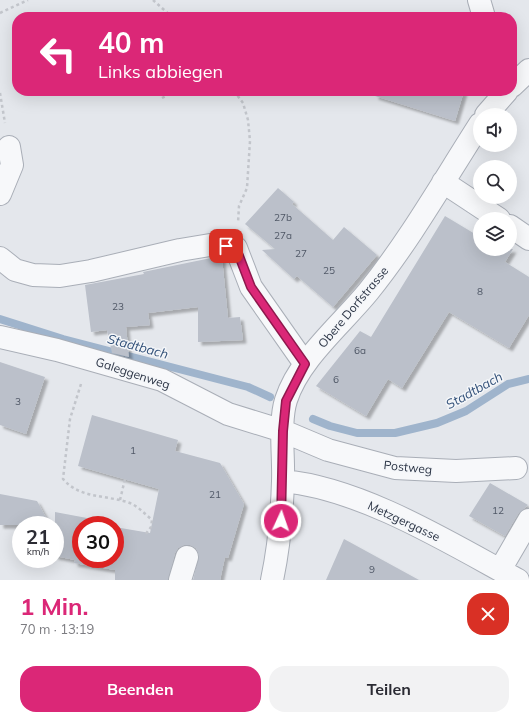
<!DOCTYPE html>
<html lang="de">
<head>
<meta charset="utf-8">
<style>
	body { margin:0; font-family:Mulish,sans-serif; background:#f2f2f3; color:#2b2b33; height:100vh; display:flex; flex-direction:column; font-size:15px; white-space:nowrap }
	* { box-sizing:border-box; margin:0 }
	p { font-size:13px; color:#7c7c81 }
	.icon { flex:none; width:22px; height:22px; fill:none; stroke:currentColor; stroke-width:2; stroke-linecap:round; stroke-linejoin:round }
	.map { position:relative; height:580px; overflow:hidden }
	.drawer { display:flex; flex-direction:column; background:#fff; flex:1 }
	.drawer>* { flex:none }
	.hud { position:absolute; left:12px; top:12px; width:505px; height:84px; border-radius:16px; box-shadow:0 4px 16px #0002; background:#db2777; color:#fff; overflow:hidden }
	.fabs { position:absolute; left:473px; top:108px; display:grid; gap:8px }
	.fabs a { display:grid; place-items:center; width:44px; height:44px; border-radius:50%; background:#fff; box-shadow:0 4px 16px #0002; font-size:20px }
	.speed { position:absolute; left:12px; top:516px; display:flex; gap:8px; font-size:20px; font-weight:700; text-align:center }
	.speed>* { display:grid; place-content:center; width:52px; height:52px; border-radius:50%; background:#fff; box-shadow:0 4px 16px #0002; line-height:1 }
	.speed small { font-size:10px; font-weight:400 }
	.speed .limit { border:6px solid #d22; background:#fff; color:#111 }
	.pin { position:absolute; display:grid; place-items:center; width:34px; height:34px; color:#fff; margin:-17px; border-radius:8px; box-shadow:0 2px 6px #0006 }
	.me { position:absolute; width:44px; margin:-22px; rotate:3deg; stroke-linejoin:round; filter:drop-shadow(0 0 3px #0008) }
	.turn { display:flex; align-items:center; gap:14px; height:84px; padding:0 20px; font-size:18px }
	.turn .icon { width:52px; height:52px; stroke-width:2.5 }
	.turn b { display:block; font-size:28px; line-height:34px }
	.round { display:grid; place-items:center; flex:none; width:42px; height:42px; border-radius:16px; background:#f2f2f3 }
	.head { display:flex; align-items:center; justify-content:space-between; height:68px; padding:0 20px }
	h1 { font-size:24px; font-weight:700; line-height:30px; color:#db2777 }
	.action { display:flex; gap:8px; margin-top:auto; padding:8px 20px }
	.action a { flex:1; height:46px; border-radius:16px; background:#db2777; color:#fff; font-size:16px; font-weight:700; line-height:46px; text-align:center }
	.action a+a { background:#f2f2f3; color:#2b2b33 }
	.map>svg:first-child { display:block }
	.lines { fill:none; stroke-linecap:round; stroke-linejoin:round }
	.stream { stroke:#9fb4cc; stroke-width:8 }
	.building { fill:#bbc0ca; filter:url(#shadow) }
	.minor-casing { stroke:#a9aeb7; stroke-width:24 }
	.path { stroke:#c2c5cb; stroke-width:2.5; stroke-dasharray:3 3; stroke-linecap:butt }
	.minor { stroke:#f7f8fa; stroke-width:22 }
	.route-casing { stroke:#8e194d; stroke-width:10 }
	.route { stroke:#db2777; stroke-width:7 }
	.labels { text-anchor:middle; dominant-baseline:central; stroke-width:3; stroke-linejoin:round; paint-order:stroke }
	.number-label { font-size:10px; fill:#4f5766 }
	.street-label { font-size:12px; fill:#2b3445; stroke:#f4f6f9 }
	.water-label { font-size:13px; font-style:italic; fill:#34527a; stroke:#f4f6f9 }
</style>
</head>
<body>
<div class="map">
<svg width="529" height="580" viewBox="0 0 529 580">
	<defs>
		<filter id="shadow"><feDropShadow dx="3.5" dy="3.5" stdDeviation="1" flood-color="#0004"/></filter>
	</defs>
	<rect width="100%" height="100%" fill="#e4e7ec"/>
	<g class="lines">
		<!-- stream -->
		<path class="stream" d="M 0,319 L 63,339 L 248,387 L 270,397
			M 313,419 L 330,426 L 357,433 L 395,433 L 437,423 L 466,411 L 508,384 L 529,379"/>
	</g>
	<!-- building -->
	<path class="building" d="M 376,91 L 464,91 L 455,121 L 375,96 Z
		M 278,188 L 294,202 L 292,204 L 333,240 L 344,227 L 377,255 L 333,307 L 297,276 L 294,279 L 262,250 L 275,249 L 245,224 Z
		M 445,216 L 480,237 L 480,249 L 513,249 L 505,262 L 529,277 L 529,315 L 509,348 L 449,312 L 402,388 L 388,379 L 366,416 L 316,386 L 360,331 L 371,337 Z
		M 216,257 L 222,258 L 228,318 L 240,317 L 243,340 L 198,342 L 198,307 L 148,313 L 150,325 L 126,327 L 129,357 L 112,353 L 107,330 L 91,332 L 85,285 L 144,274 L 143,272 Z
		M 0,362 L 45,377 L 26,434 L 0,425 Z
		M 92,415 L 178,440 L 175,451 L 220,463 L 244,504 L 228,558 L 225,557 L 220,580 L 193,580 L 199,555 L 196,548 L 190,545 L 184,545 L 178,548 L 175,553 L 168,580 L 115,580 L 115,570 L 74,563 L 75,560 L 55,556 L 55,512 L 87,518 L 86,522 L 105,525 L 81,525 L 81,559 L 115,559 L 115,527 L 150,533 L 159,489 L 78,466 Z
		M 490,483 L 528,505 L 518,514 L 505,536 L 469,516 Z
		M 0,494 L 37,501 L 50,525 L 0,525 Z
		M 344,539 L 419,580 L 326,580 Z"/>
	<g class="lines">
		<defs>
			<path id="minor" d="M 479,0 L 484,17
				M 512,86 L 529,70
				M 486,115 L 507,91
				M 443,182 L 499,219
				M 0,194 L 12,165 L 9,147
				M 510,226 L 529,239
				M 0,258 L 15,270 L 33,275 L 60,276 L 91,271 L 180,250 L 216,244 L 236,248 L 251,287 L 305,364
				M 0,337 L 57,350 L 162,380 L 228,414 L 283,431 L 328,450 L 395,468 L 456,471 L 516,468
				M 283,481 C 361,488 450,543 518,580
				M 500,570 L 529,520
				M 180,580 L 187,557
				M 272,580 C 279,547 282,514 283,481 C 284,457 279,422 286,400 C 299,359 341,325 368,292 C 410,240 444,180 480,124"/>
		</defs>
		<!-- minor casing -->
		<use href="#minor" class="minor-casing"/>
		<!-- path -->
		<path class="path" d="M 153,0 L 172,17
			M 0,13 L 28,0
			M 234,91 L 243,103 L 248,120 L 250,141 L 247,188 L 239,206 L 238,223
			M 0,93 L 5,123
			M 162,98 L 175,91
			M 81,384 L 70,419 L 63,479 C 79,498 104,495 127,502 C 137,505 144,513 152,520 L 151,527 L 145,535
			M 120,500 L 125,479"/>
		<!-- minor -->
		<use href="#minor" class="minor"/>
	</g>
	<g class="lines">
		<defs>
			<path id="route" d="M 226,246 L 236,248 L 251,287 L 305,364 L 286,401 L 283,431 L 281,521"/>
		</defs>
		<!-- route casing -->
		<use href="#route" class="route-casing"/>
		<!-- route -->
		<use href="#route" class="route"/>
	</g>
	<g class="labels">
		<!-- number labels -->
		<g class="number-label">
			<text x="283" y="217">27b</text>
			<text x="283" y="235">27a</text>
			<text x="301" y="253">27</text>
			<text x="329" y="270">25</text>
			<text x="480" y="291">8</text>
			<text x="118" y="306">23</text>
			<text x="360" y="350">6a</text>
			<text x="336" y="379">6</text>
			<text x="18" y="401">3</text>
			<text x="133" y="450">1</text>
			<text x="215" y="494">21</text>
			<text x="498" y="510">12</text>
			<text x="372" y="569">9</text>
		</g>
		<!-- street labels -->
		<g class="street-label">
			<text transform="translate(353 307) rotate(-50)">Obere Dorfstrasse</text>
			<text transform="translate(133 373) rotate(18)">Galeggenweg</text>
			<text transform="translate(408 467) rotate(6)">Postweg</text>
			<text transform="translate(404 521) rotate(25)">Metzgergasse</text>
		</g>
		<!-- water labels -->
		<g class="water-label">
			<text transform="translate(138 346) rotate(15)">Stadtbach</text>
			<text transform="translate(474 390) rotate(-29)">Stadtbach</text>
		</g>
	</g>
</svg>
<div class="fabs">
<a><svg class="icon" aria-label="sound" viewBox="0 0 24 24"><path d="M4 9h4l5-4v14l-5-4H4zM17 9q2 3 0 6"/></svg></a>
<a><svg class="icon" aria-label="search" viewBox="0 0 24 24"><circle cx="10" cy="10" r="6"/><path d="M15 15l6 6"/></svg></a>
<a><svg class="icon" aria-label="layers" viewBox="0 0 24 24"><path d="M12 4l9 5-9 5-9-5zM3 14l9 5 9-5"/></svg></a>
</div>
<div class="speed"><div>21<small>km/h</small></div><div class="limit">30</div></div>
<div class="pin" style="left:226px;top:246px;background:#d93025"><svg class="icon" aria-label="arrive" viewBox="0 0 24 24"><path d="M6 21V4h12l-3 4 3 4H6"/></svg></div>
<svg class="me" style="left:281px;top:521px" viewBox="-20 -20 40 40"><circle r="17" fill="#db2777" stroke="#fff" stroke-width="3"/><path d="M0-11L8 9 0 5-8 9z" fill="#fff"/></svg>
<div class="hud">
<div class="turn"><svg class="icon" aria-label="left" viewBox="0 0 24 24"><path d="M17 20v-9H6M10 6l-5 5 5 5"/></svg><div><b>40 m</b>Links abbiegen</div></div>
</div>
</div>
<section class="drawer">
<div class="head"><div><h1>1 Min.</h1><p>70 m · 13:19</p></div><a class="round" style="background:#d93025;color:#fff"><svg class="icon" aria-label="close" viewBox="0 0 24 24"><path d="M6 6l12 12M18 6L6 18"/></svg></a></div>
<div class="action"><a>Beenden</a><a>Teilen</a></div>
</section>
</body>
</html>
